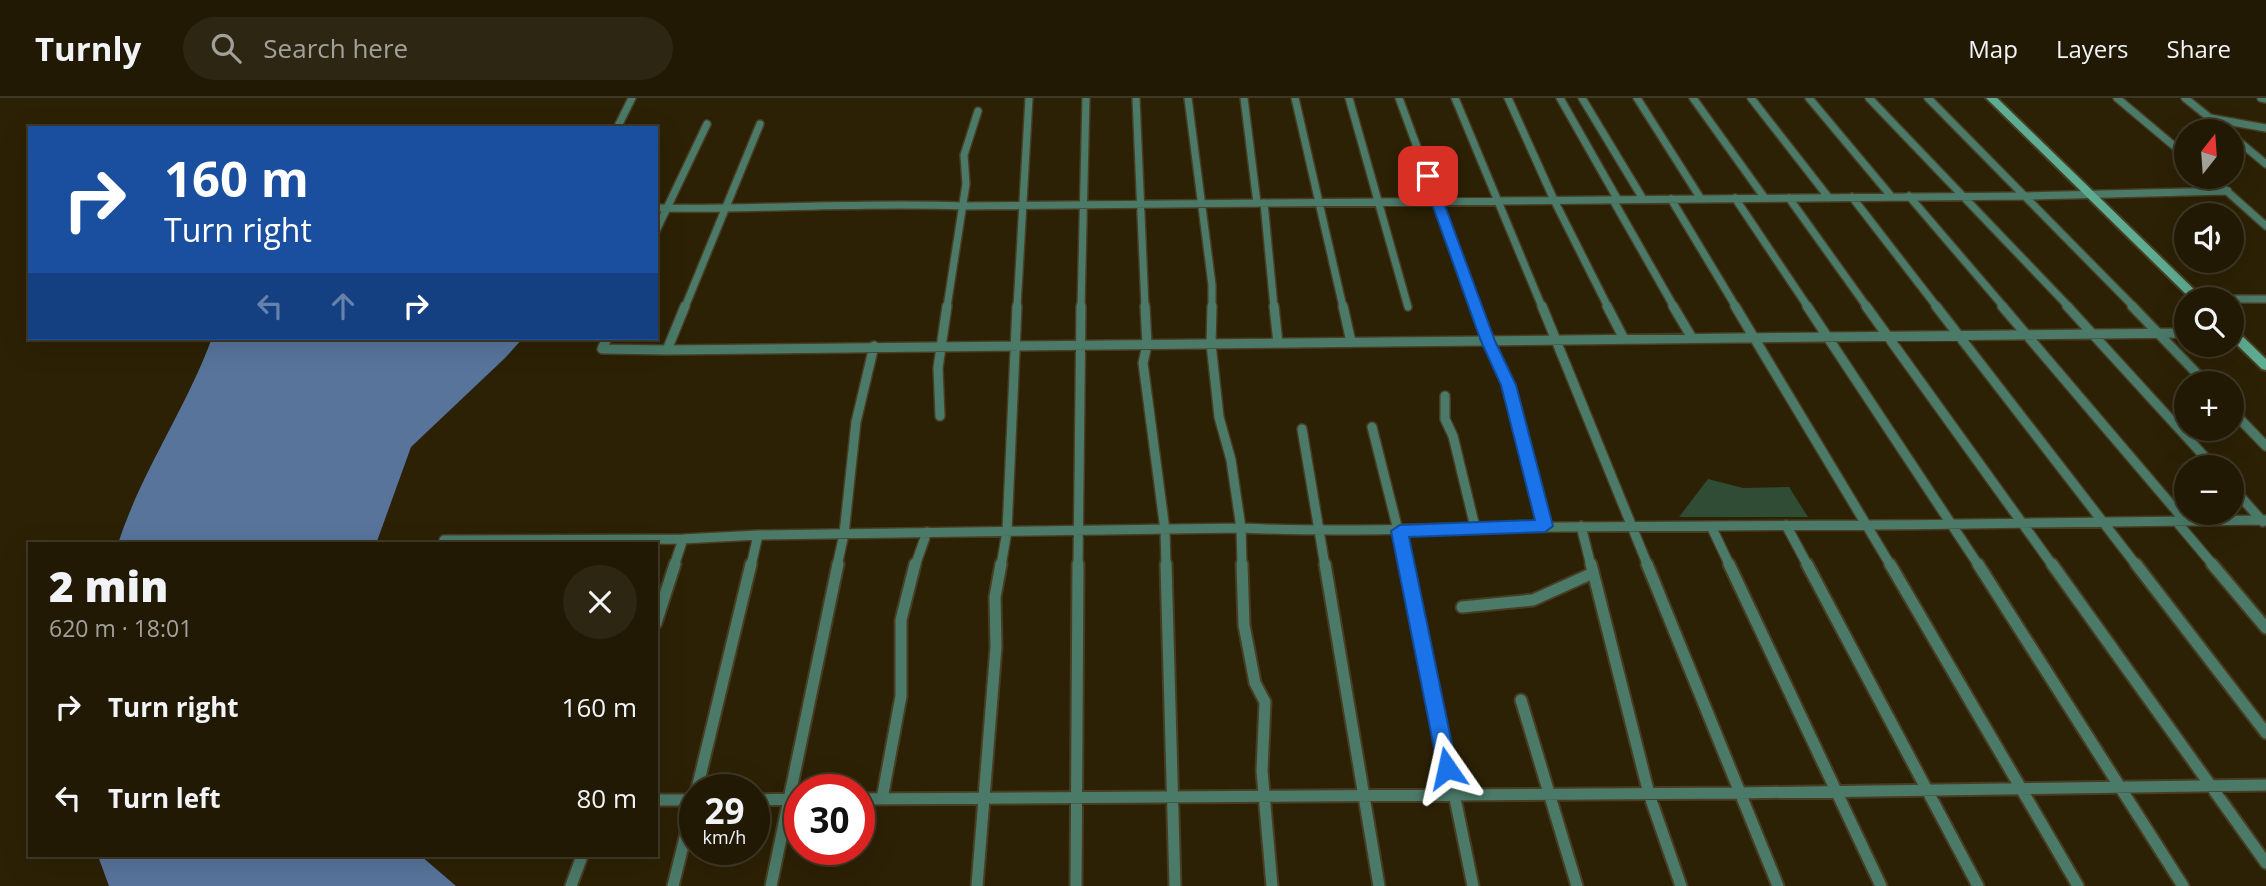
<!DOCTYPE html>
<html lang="en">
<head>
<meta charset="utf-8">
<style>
	body { margin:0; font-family:"Open Sans",sans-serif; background:#2d2613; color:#f1f3f6; height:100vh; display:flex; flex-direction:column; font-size:26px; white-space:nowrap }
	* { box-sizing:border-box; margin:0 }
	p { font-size:23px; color:#a2a09a }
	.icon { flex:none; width:38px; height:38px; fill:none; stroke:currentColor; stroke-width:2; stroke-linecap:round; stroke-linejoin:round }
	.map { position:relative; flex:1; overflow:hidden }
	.panel { position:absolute; left:28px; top:444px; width:630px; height:315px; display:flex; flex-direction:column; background:#211904; border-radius:0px; box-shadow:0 7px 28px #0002,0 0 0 2px #3e3826 }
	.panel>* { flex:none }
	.hud { position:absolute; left:28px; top:28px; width:630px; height:214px; border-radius:0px; box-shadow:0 7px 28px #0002,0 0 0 2px #3e3826; background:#1a4fa0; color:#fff; overflow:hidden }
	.needle { width:46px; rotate:17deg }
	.tools { position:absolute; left:2174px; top:21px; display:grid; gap:14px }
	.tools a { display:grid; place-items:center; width:70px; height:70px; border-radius:50%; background:#211904; box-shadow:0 7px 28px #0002,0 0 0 2px #3e3826; font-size:35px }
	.speed { position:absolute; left:679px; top:676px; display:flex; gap:14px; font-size:35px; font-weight:700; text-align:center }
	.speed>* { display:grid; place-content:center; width:91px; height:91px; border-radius:50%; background:#211904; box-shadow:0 7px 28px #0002,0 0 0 2px #3e3826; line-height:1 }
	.speed small { font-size:18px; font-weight:400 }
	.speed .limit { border:10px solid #d22; background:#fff; color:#111 }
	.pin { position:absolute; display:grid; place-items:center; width:60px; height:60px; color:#fff; margin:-30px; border-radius:14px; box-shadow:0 4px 10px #0006 }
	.me { position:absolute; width:77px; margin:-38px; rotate:349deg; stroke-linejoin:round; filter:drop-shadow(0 0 5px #0008) }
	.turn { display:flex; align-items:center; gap:24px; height:147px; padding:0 21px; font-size:32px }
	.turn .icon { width:91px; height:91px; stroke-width:2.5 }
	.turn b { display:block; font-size:49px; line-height:60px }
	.lanes { display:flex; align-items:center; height:66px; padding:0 21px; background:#0003; justify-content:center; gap:35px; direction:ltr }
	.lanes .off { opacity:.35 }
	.round { display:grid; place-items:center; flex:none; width:74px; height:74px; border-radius:37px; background:#2d2613 }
	.head { display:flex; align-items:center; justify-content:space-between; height:119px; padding:0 21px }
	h1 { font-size:42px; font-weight:800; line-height:52px }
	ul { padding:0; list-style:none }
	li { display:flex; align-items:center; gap:21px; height:91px; padding:0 21px }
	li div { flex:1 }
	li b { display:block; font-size:26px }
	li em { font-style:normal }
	header { display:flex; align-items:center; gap:42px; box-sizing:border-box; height:98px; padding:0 35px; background:#211904; border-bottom:2px solid #3e3826 }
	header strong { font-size:33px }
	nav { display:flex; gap:38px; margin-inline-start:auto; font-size:24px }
	.search { width:490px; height:63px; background:#2d2613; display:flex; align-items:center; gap:18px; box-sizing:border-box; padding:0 24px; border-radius:38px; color:#a2a09a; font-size:26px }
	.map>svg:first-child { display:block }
	.green { fill:#314c35 }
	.water { fill:#58749b }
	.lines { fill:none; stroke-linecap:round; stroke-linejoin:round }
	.street-far2-casing { stroke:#473d23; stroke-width:10 }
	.street-far1-casing { stroke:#473d23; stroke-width:12 }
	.street-casing { stroke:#473d23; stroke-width:15 }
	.secondary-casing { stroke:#473d23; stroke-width:4 }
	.street-far2 { stroke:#4b7a69; stroke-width:7 }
	.street-far1 { stroke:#4b7a69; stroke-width:9 }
	.street { stroke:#4b7a69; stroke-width:11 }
	.secondary { fill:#5eac91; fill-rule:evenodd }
	.route { fill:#1a73e8; stroke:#114b97; stroke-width:2 }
</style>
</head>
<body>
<header>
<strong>Turnly</strong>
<div class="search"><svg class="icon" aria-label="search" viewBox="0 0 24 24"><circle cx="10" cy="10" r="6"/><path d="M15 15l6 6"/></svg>Search here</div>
<nav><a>Map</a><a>Layers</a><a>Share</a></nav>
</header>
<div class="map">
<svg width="2266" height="788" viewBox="0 0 2266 788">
	<rect width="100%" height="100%" fill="#2c2105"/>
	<!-- green -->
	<path class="green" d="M 1708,381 L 1743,390 L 1789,389 L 1808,419 L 1679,419 Z"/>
	<!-- water -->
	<path class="water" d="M 212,240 L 523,240 L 505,260 L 411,349 L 376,446 L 118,446 C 141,374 186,311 212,240 Z
		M 98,758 L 421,758 L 456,788 L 109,788 Z"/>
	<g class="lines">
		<defs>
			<path id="street-far2" d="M 1136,0 L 1145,209
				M 1188,0 L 1212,187 L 1212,209
				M 1244,0 L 1257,105
				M 1295,0 L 1343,209
				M 1349,0 L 1408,209
				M 1399,0 L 1476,209
				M 1455,0 L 1542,209
				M 1508,0 L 1554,102 L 1608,209
				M 1560,0 L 1618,102
				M 1582,0 L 1643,101
				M 1637,0 L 1701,101
				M 1693,0 L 1764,99
				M 1751,0 L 1829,100
				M 1809,0 L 1891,98
				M 1869,0 L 2069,209
				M 1928,0 L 2134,209
				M 2117,0 L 2186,58
				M 2185,0 L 2226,33
				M 2261,0 L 2266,1
				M 2210,20 L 2266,30
				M 617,30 L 632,0
				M 2231,37 L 2266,66
				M 2211,79 L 2266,128
				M 1909,98 L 2004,209
				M 1852,99 L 1937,209
				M 1735,100 L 1808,209
				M 1789,100 L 1867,209
				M 1671,101 L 1736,209
				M 1613,102 L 1674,209
				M 1264,105 L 1274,209
				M 656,110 C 758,112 860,104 962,108 L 2027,98 L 2228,93
				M 656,133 L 707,26
				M 2231,201 L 2266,201
				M 685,209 L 760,26
				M 947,209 L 966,86 L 964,57 L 978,13
				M 1017,209 L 1029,0
				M 1081,209 L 1086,0"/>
			<path id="street-far1" d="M 1145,208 L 1147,247 L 1143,265 L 1165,432 L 1166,468
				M 1212,208 L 1211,246 L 1219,319 L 1231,362 L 1241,430 L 1242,468
				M 1274,208 L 1278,245
				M 1343,208 L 1351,244
				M 1475,208 L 1509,287 L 1545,428
				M 1542,208 L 1648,468
				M 1607,208 L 1624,241
				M 1673,208 L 1692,240
				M 1735,208 L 1891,468
				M 1807,208 L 1979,468
				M 1866,208 L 2053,468
				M 1936,208 L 2137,468
				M 2002,208 L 2185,423
				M 2067,208 L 2214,369
				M 2132,208 L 2206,285
				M 607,240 L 602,251 L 667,252 L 2186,235
				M 667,252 L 685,208
				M 1445,298 L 1445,321 L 1453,338 L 1475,429
				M 2231,312 L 2266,348
				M 940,318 L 938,270 L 947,208
				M 1372,329 L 1407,468
				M 1302,331 L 1325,468
				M 2231,388 L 2263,424
				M 2176,423 L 2214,468
				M 1786,427 L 1808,468
				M 1581,428 L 1591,468
				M 1711,428 L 1730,468
				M 444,442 L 683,441 L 758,437 L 1241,430 C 1350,435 1459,429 1568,429 C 1801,428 2033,426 2266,422
				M 674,468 L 683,441
				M 751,468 L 758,437
				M 837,468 L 844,436 L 856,324 L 874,248
				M 915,468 L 927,434
				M 1001,468 L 1007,433 L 1017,208
				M 1078,468 L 1081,208"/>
			<path id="street" d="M 1166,466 L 1175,788
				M 1242,466 L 1244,527 L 1255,585 L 1265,604 L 1262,673 L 1272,788
				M 1325,466 L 1379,788
				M 1407,466 L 1473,788
				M 1591,466 L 1649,696 L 1681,788
				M 1647,466 L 1778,788
				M 1729,466 L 1881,788
				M 1807,466 L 1978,788
				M 1890,466 L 2078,788
				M 1978,466 L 2183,788
				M 2052,466 L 2266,765
				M 2136,466 L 2266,635
				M 2212,466 L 2266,530
				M 1462,509 L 1533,502 L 1593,475
				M 656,525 L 675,466
				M 1521,602 L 1577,788
				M 697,691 L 751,466
				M 859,701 L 1738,695 L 2266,687
				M 882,701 L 901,598 L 901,522 L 915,466
				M 656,702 L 695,702
				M 754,702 L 800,701
				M 571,788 L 582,758
				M 673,788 L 695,699
				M 771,788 L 838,466
				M 977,788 L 996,549 L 995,499 L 1001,466
				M 1076,788 L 1078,466"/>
			<path id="secondary" d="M 1986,0 L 1997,0 L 2204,201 L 2191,201 Z
				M 2231,230 L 2235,231 L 2266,261 L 2266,272 L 2262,271 L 2231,241 Z"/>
		</defs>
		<!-- street-far2 casing -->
		<use href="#street-far2" class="street-far2-casing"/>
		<!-- street-far1 casing -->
		<use href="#street-far1" class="street-far1-casing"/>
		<!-- street casing -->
		<use href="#street" class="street-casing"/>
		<!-- secondary casing -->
		<use href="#secondary" class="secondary-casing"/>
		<!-- street-far2 -->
		<use href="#street-far2" class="street-far2"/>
		<!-- street-far1 -->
		<use href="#street-far1" class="street-far1"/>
		<!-- street -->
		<use href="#street" class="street"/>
		<!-- secondary -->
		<use href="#secondary" class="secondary"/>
	</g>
	<!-- route -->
	<path class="route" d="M 1428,74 L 1434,78 L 1495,243 L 1516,287 L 1553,428 L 1545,434 L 1409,439 L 1457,670 L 1454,676 L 1447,678 L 1440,676 L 1438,670 L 1391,433 L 1400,427 L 1535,422 L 1501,287 L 1481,243 L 1422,78 Z"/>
</svg>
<div class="tools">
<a><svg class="needle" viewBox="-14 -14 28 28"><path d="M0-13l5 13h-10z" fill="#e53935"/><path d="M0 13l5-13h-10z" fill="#a2a09a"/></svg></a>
<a><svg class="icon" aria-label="sound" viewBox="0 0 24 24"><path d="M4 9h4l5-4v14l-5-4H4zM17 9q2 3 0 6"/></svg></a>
<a><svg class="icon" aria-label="search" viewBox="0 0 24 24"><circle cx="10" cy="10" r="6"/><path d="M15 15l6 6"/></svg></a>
<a>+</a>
<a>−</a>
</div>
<div class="speed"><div>29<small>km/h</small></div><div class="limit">30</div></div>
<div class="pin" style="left:1428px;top:78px;background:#d93025"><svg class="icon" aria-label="arrive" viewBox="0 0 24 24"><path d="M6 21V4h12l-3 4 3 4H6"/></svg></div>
<svg class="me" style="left:1447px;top:670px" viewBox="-20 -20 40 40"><path d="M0-17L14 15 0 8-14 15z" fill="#1a73e8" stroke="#fff" stroke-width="4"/></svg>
<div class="hud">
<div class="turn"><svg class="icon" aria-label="right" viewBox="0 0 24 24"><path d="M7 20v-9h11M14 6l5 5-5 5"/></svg><div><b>160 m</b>Turn right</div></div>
<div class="lanes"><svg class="icon off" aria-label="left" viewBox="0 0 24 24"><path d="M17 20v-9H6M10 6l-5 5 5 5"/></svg><svg class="icon off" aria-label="ahead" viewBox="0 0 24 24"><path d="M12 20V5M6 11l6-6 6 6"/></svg><svg class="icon" aria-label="right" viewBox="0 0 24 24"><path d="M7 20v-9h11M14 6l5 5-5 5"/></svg></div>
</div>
<section class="panel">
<div class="head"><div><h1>2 min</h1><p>620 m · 18:01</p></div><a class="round"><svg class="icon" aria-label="close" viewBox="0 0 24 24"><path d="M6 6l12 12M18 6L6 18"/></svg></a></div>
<ul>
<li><svg class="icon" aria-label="right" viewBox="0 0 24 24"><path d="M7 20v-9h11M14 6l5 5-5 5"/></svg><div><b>Turn right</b></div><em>160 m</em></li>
<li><svg class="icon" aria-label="left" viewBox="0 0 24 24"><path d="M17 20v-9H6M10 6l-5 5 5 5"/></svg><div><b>Turn left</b></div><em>80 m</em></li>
</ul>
</section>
</div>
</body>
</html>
